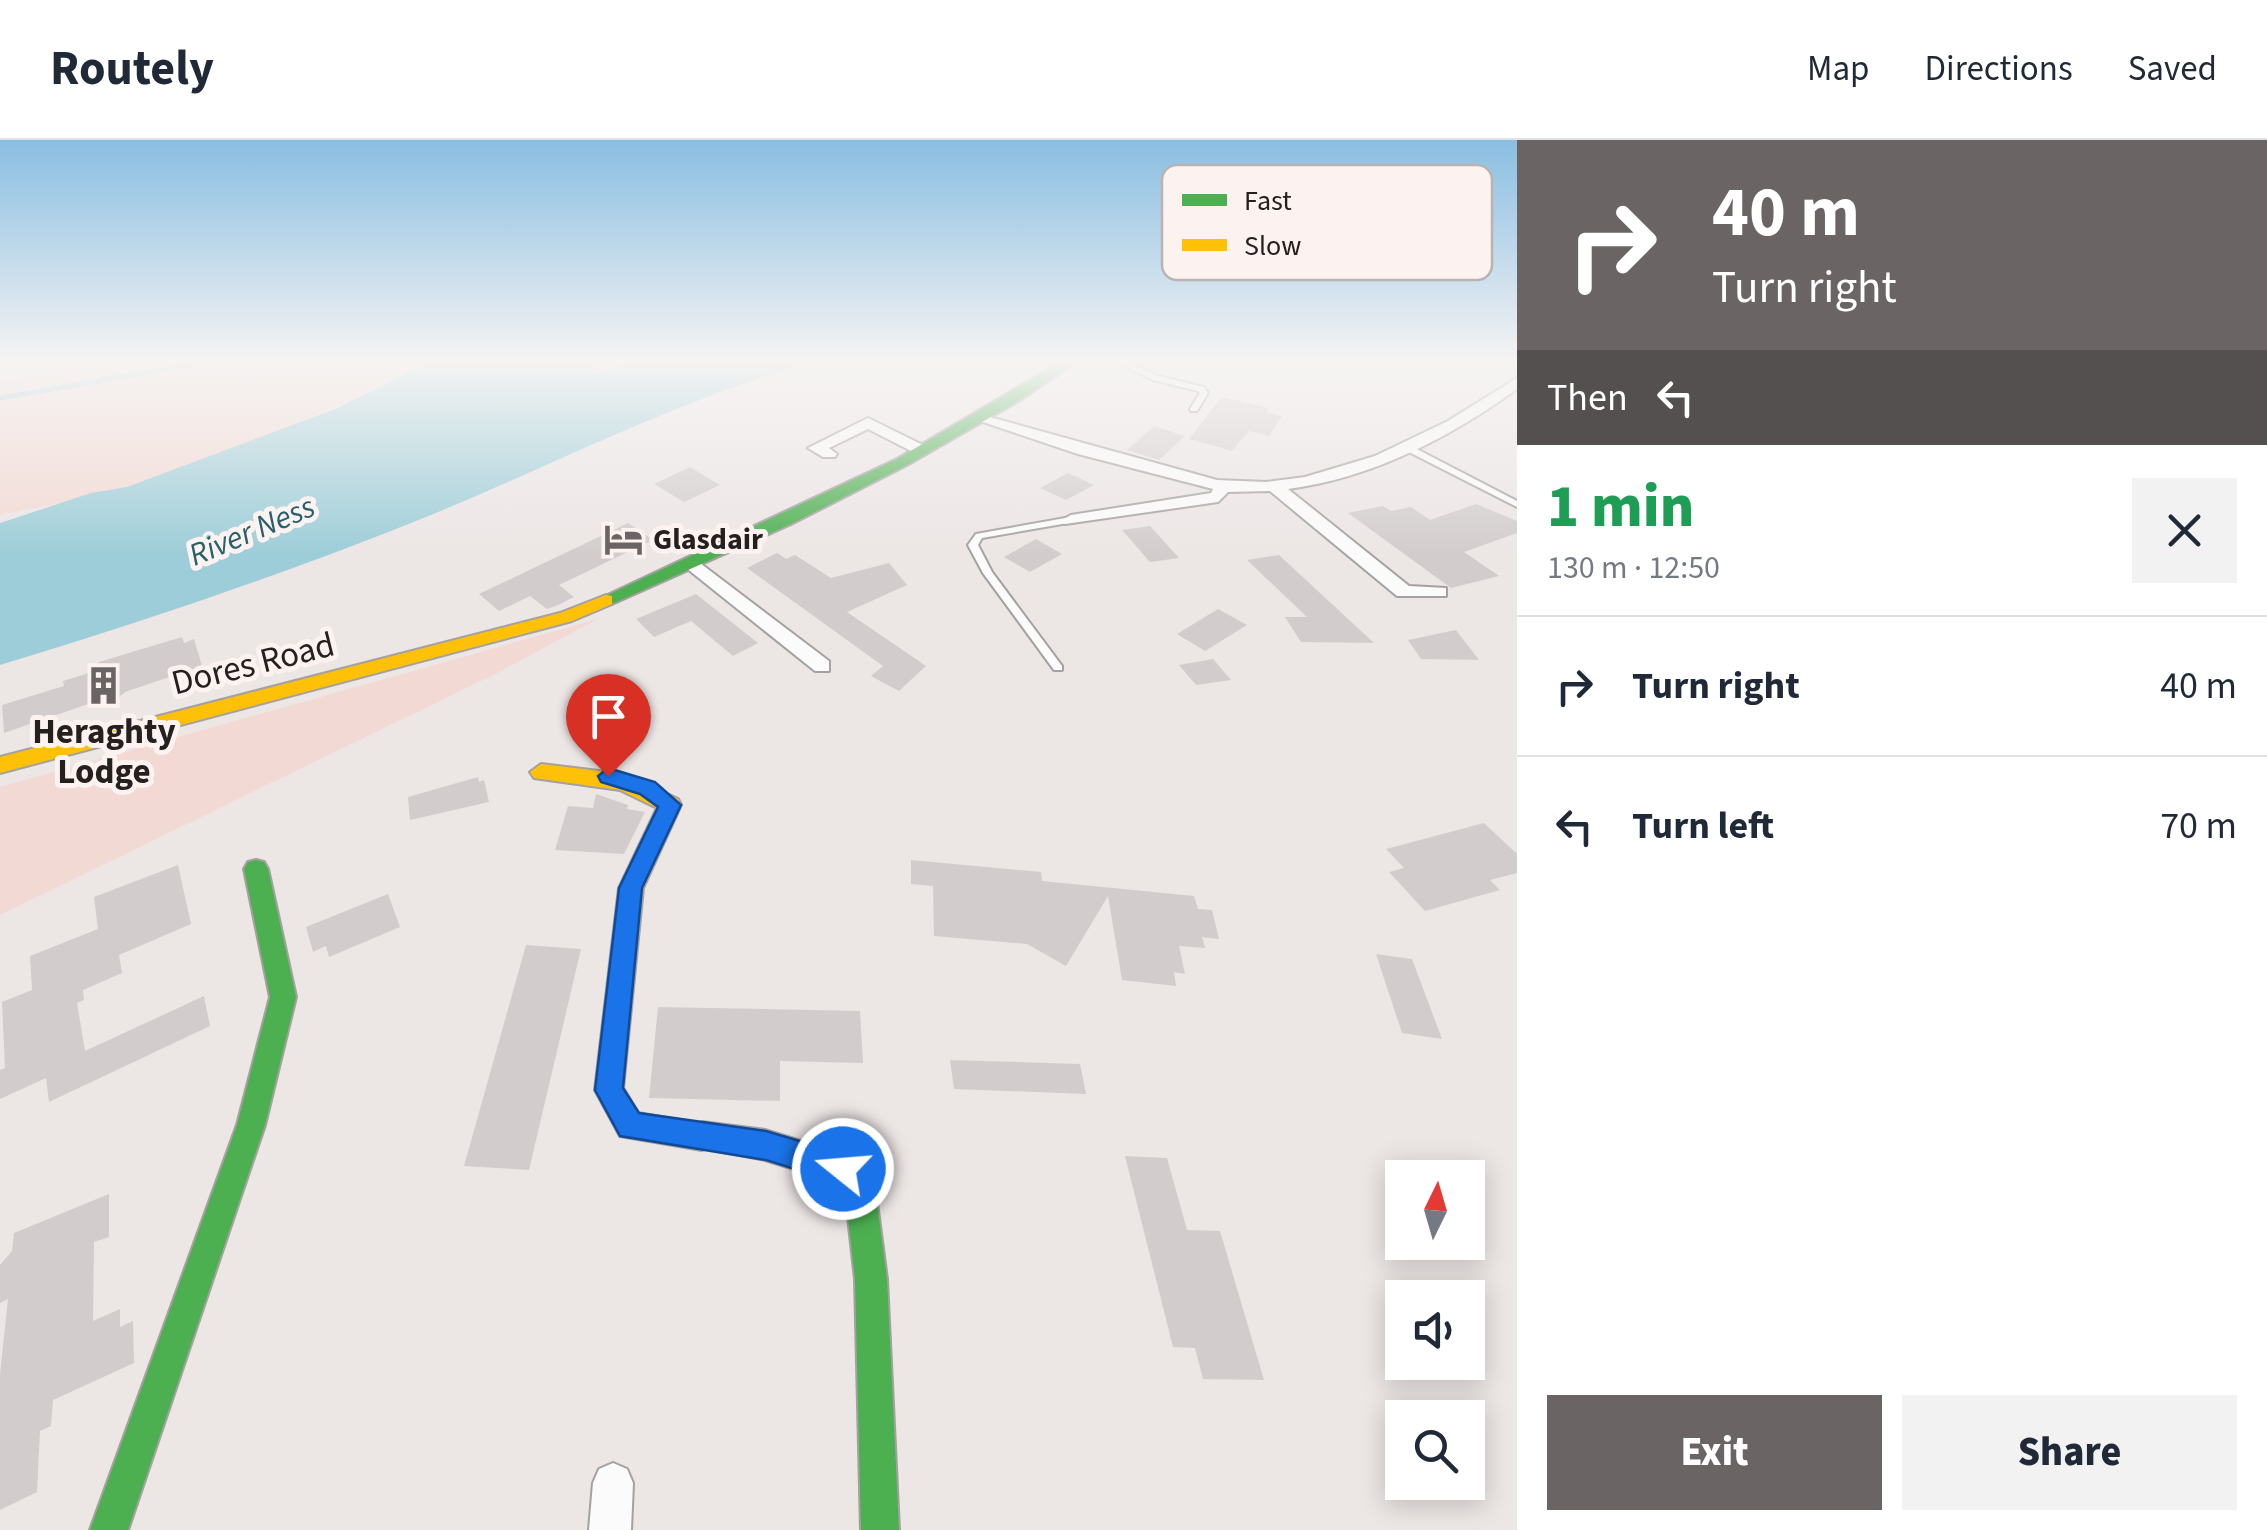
<!DOCTYPE html>
<html lang="en">
<head>
<meta charset="utf-8">
<style>
	body { margin:0; font-family:"Source Sans 3",sans-serif; background:#f2f2f3; color:#1f2937; height:100vh; display:flex; flex-direction:column; font-size:38px; white-space:nowrap }
	* { box-sizing:border-box; margin:0 }
	p { font-size:32px; color:#747a83 }
	.icon { flex:none; width:55px; height:55px; fill:none; stroke:currentColor; stroke-width:2; stroke-linecap:round; stroke-linejoin:round }
	.map { position:relative; flex:1; overflow:hidden }
	.panel { display:flex; flex-direction:column; background:#fff; width:750px }
	.panel>* { flex:none }
	.hud { background:#6a6564; color:#fff; overflow:hidden }
	.needle { width:65px; rotate:5deg }
	.controls { position:absolute; left:1385px; top:1020px; display:grid; gap:20px }
	.controls a { display:grid; place-items:center; width:100px; height:100px; border-radius:0px; background:#fff; box-shadow:0 5px 25px #0003; font-size:50px }
	.pin { position:absolute; display:grid; place-items:center; width:85px; height:85px; color:#fff; margin:-102px -42px; border-radius:50% 50% 50% 0; rotate:-45deg; box-shadow:0 0 10px #0007 }
	.pin .icon { rotate:45deg }
	.me { position:absolute; width:110px; margin:-55px; rotate:287deg; stroke-linejoin:round; filter:drop-shadow(0 0 8px #0008) }
	.turn { display:flex; align-items:center; gap:35px; height:210px; padding:0 30px; font-size:45px }
	.turn .icon { width:130px; height:130px; stroke-width:2.5 }
	.turn b { display:block; font-size:70px; line-height:85px }
	.then { display:flex; align-items:center; height:95px; padding:0 30px; background:#0003; gap:20px; font-size:38px }
	.round { display:grid; place-items:center; flex:none; width:105px; height:105px; border-radius:0px; background:#f2f2f3 }
	.overview { display:flex; align-items:center; justify-content:space-between; height:170px; padding:0 30px }
	h1 { font-size:60px; font-weight:800; line-height:75px; color:#1e9e55 }
	.button { display:flex; gap:20px; margin-top:auto; padding:20px 30px }
	.button a { flex:1; height:115px; border-radius:0px; background:#6a6564; color:#fff; font-size:40px; font-weight:800; line-height:115px; text-align:center }
	.button a+a { background:#f2f2f3; color:#1f2937 }
	ul { padding:0; list-style:none }
	li { display:flex; align-items:center; gap:30px; height:140px; padding:0 30px; border-top:2px solid #e0e1e3 }
	li div { flex:1 }
	li b { display:block; font-size:38px }
	li em { font-style:normal }
	header { display:flex; align-items:center; gap:60px; box-sizing:border-box; height:140px; padding:0 50px; background:#fff; border-bottom:2px solid #e0e1e3 }
	header strong { font-size:48px }
	nav { display:flex; gap:55px; margin-inline-start:auto; font-size:35px }
	main { display:flex; flex:1; min-height:0 }
	.map>svg:first-child { display:block }
	.green { fill:#f2d9d3 }
	.water { fill:#9ccdd8 }
	.lines { fill:none; stroke-linecap:round; stroke-linejoin:round }
	.stream { stroke:#9ccdd8; stroke-width:5 }
	.building { fill:#d2cdcc }
	.lane-casing { stroke:#a5a1a0; stroke-width:4 }
	.street-casing { stroke:#a5a1a0; stroke-width:4 }
	.fast-casing { stroke:#a5a1a0; stroke-width:4 }
	.slow-casing { stroke:#a5a1a0; stroke-width:4 }
	.lane { fill:#fcfbfb; fill-rule:evenodd }
	.street { fill:#fcfbfb; fill-rule:evenodd }
	.fast { fill:#4caf50; fill-rule:evenodd }
	.slow { fill:#ffc107; fill-rule:evenodd }
	.route { fill:#1a73e8; stroke:#114b97; stroke-width:2.5 }
	.labels { text-anchor:middle; dominant-baseline:central; stroke-width:10; stroke-linejoin:round; paint-order:stroke }
	.far-poi-label { font-size:30px; font-weight:bold; fill:#24201f; stroke:#fcf2ef; text-anchor:start }
	.far-water-label { font-size:32px; font-style:italic; fill:#25606c; stroke:#fcf2ef }
	.street-label { font-size:35px; fill:#24201f; stroke:#fcf2ef }
	.poi-label { font-size:35px; font-weight:bold; fill:#24201f; stroke:#fcf2ef }
	.key { fill:#fcf2ef; stroke:#bbb3b1; stroke-width:2.5 }
	.key-label { font-size:28px; fill:#24201f }
</style>
</head>
<body>
<header>
<strong>Routely</strong>
<nav><a>Map</a><a>Directions</a><a>Saved</a></nav>
</header>
<main>
<div class="map">
<svg width="1517" height="1390" viewBox="0 0 1517 1390">
	<rect width="100%" height="100%" fill="#ece6e5"/>
	<!-- green -->
	<path class="green" d="M 118,222 L 433,222 L 210,323 L 117,352 L 0,375 L 0,240 Z
		M 598,479 L 495,534 L 0,775 L 0,647 Z"/>
	<!-- water -->
	<path class="water" d="M 429,222 L 599,222 L 590,235 L 628,222 L 811,222 C 678,260 557,323 431,375 C 290,432 145,481 0,525 L 0,383 L 91,353 L 127,347 L 335,269 Z"/>
	<g class="lines">
		<!-- stream -->
		<path class="stream" d="M 0,258 L 206,222"/>
	</g>
	<!-- building -->
	<path class="building" d="M 1222,257 L 1268,268 L 1266,272 L 1282,276 L 1269,296 L 1249,291 L 1232,311 L 1189,299 Z
		M 1154,286 L 1185,296 L 1159,320 L 1127,310 Z
		M 690,327 L 720,345 L 684,362 L 654,344 Z
		M 1068,333 L 1094,345 L 1066,360 L 1040,348 Z
		M 1476,364 L 1517,381 L 1517,393 L 1464,412 L 1499,436 L 1451,448 L 1348,373 L 1383,366 L 1391,371 L 1411,367 L 1430,380 Z
		M 628,383 L 653,400 L 559,445 L 574,457 L 558,465 L 547,469 L 530,456 L 499,471 L 479,454 Z
		M 1150,386 L 1179,418 L 1150,422 L 1122,390 Z
		M 1036,399 L 1062,414 L 1030,432 L 1004,417 Z
		M 777,413 L 786,419 L 795,415 L 831,438 L 889,423 L 907,445 L 847,472 L 926,526 L 899,551 L 871,536 L 883,526 L 747,428 Z
		M 1279,415 L 1374,503 L 1301,502 L 1285,477 L 1307,477 L 1247,420 Z
		M 696,454 L 758,503 L 733,516 L 691,481 L 654,497 L 636,479 Z
		M 1218,469 L 1247,485 L 1205,511 L 1177,494 Z
		M 1456,490 L 1479,520 L 1421,519 L 1408,500 Z
		M 182,497 L 184,503 L 194,499 L 202,526 L 125,552 L 112,563 L 91,563 L 4,593 L 2,565 L 64,546 L 63,541 L 86,534 L 99,522 Z
		M 1213,519 L 1231,540 L 1196,545 L 1179,525 Z
		M 478,637 L 479,642 L 484,640 L 489,662 L 410,680 L 408,657 Z
		M 596,654 L 628,665 L 627,669 L 645,672 L 624,714 L 555,710 L 568,666 L 593,668 Z
		M 1484,683 L 1517,714 L 1517,733 L 1490,740 L 1500,750 L 1425,771 L 1389,732 L 1404,728 L 1386,709 Z
		M 911,720 L 1041,732 L 1042,741 L 1194,756 L 1198,769 L 1212,770 L 1219,799 L 1202,797 L 1205,808 L 1179,806 L 1185,834 L 1174,832 L 1176,846 L 1122,840 L 1108,756 L 1066,826 L 1027,804 L 934,796 L 933,746 L 911,744 Z
		M 178,725 L 191,784 L 119,815 L 122,833 L 83,850 L 84,860 L 77,863 L 85,911 L 204,856 L 210,886 L 49,962 L 46,938 L 0,959 L 0,930 L 5,928 L 2,862 L 32,850 L 30,816 L 98,789 L 94,757 Z
		M 388,754 L 400,787 L 329,817 L 326,806 L 313,812 L 306,787 Z
		M 526,805 L 581,809 L 529,1030 L 464,1026 Z
		M 1376,814 L 1412,819 L 1442,899 L 1402,893 Z
		M 658,867 L 860,871 L 863,923 L 780,921 L 780,961 L 649,958 Z
		M 950,920 L 1080,924 L 1086,954 L 954,949 Z
		M 1125,1016 L 1167,1018 L 1187,1090 L 1220,1091 L 1264,1240 L 1203,1239 L 1195,1208 L 1173,1207 Z
		M 109,1054 L 109,1097 L 94,1102 L 93,1181 L 120,1169 L 120,1187 L 133,1181 L 134,1223 L 53,1260 L 51,1286 L 40,1291 L 37,1352 L 0,1370 L 0,1234 L 8,1159 L 0,1163 L 0,1125 L 12,1111 L 14,1093 Z"/>
	<g class="lines">
		<defs>
			<path id="lane" d="M 1117,222 L 1127,222 L 1158,236 L 1204,247 L 1208,253 L 1197,271 L 1191,271 L 1190,269 L 1200,253 L 1198,251 L 1153,240 Z
				M 1403,305 L 1409,305 L 1517,361 L 1517,367 L 1403,309 Z
				M 1071,377 L 1075,380 L 1074,382 L 982,398 L 978,405 L 992,432 L 1062,526 L 1062,530 L 1054,530 L 983,433 L 968,405 L 976,394 Z"/>
			<path id="street" d="M 1517,238 L 1517,249 C 1449,298 1372,338 1288,349 L 1409,446 L 1446,448 L 1446,456 L 1397,456 L 1270,351 L 1228,352 L 1218,362 L 1065,384 L 1062,380 L 1071,375 L 1211,353 L 1213,349 L 1078,314 L 977,280 L 990,277 L 1217,340 L 1266,342 L 1305,337 L 1375,316 L 1448,281 Z
				M 868,278 L 929,308 L 931,311 L 917,314 L 868,289 L 829,308 L 837,314 L 835,317 L 823,317 L 808,308 Z
				M 692,417 L 829,521 L 829,531 L 815,531 L 685,427 L 685,419 Z
				M 613,1323 L 627,1329 L 633,1343 L 631,1390 L 589,1390 L 593,1343 L 599,1329 Z"/>
			<path id="fast" d="M 1061,222 L 1076,222 L 1020,260 L 907,325 L 791,384 L 612,464 L 606,465 L 597,460 L 897,319 Z
				M 256,720 L 264,722 L 268,729 L 296,857 L 265,985 L 128,1390 L 90,1390 L 237,985 L 270,857 L 244,729 L 248,722 Z
				M 702,982 L 765,990 L 843,1014 L 853,1019 L 876,1055 L 887,1139 L 899,1390 L 861,1390 L 855,1139 L 846,1060 L 833,1041 L 765,1020 L 692,1006 L 688,996 L 692,986 Z"/>
			<path id="slow" d="M 606,455 L 612,456 L 612,464 L 572,481 L 0,633 L 0,617 L 560,473 Z
				M 541,624 L 624,634 L 678,659 L 681,665 L 643,748 L 623,948 L 638,973 L 712,986 L 716,996 L 712,1006 L 702,1010 L 620,996 L 595,950 L 619,748 L 657,668 L 620,650 L 534,638 L 530,632 Z"/>
		</defs>
		<!-- lane casing -->
		<use href="#lane" class="lane-casing"/>
		<!-- street casing -->
		<use href="#street" class="street-casing"/>
		<!-- fast casing -->
		<use href="#fast" class="fast-casing"/>
		<!-- slow casing -->
		<use href="#slow" class="slow-casing"/>
		<!-- lane -->
		<use href="#lane" class="lane"/>
		<!-- street -->
		<use href="#street" class="street"/>
		<!-- fast -->
		<use href="#fast" class="fast"/>
		<!-- slow -->
		<use href="#slow" class="slow"/>
	</g>
	<!-- sky -->
	<linearGradient id="sky" x2="0" y2="1"><stop stop-color="#89bee2"/><stop offset="0.53" stop-color="#f6f4f3"/><stop offset="1" stop-color="#f6f4f3" stop-opacity="0"/></linearGradient>
	<rect width="1517" height="417" fill="url(#sky)"/>
	<!-- route -->
	<path class="route" d="M 608,628 L 655,642 L 681,665 L 642,748 L 623,948 L 639,973 L 766,991 L 843,1014 L 853,1019 L 858,1029 L 853,1040 L 843,1044 L 766,1020 L 620,996 L 595,950 L 619,748 L 658,667 L 640,654 L 601,642 L 598,636 Z"/>
	<!-- icons -->
	<defs>
		<symbol id="hotel-bare" viewBox="-9 -9 18 18"><path d="M-6-4.5h1.5V1H6V5H4.5V3h-9V5H-6ZM-4 0a1.8 1.8 0 1 1 3.6 0ZM.5 0V-2.5h3Q6-2.5 6 0Z" fill="#6a6564" stroke="#fcf2ef" stroke-width="2.5" paint-order="stroke"/></symbol>
		<symbol id="building-bare" viewBox="-9 -9 18 18"><path d="M-4-6H4V6H1V3H-1V6H-4ZM-2.5-4.3h1.7v1.8h-1.7ZM.8-4.3h1.7v1.8H.8ZM-2.5-1h1.7V.8h-1.7ZM.8-1h1.7V.8H.8Z" fill="#6a6564" stroke="#fcf2ef" stroke-width="2.5" paint-order="stroke"/></symbol>
	</defs>
	<g fill-rule="evenodd">
		<use href="#hotel-bare" x="596" y="372" width="55" height="55"/>
		<use href="#building-bare" x="76" y="518" width="55" height="55"/>
	</g>
	<g class="labels">
		<!-- far-poi labels -->
		<g class="far-poi-label">
			<text x="653" y="399">Glasdair</text>
		</g>
		<!-- far-water labels -->
		<g class="far-water-label">
			<text transform="translate(252 391) rotate(-23)">River Ness</text>
		</g>
		<!-- street labels -->
		<g class="street-label">
			<text transform="translate(253 524) rotate(-14)">Dores Road</text>
		</g>
		<!-- poi labels -->
		<g class="poi-label">
			<text x="104" y="592">Heraghty<tspan x="104" dy="40">Lodge</tspan></text>
		</g>
	</g>
	<!-- legend -->
	<rect x="1162" y="25" width="330" height="115" rx="15" class="key"/>
	<rect x="1182" y="54" width="45" height="12" fill="#4caf50"/>
	<rect x="1182" y="99" width="45" height="12" fill="#ffc107"/>
	<g class="key-label">
		<text x="1244" y="70">Fast</text>
		<text x="1244" y="115">Slow</text>
	</g>
</svg>
<div class="controls">
<a><svg class="needle" viewBox="-14 -14 28 28"><path d="M0-13l5 13h-10z" fill="#e53935"/><path d="M0 13l5-13h-10z" fill="#747a83"/></svg></a>
<a><svg class="icon" aria-label="sound" viewBox="0 0 24 24"><path d="M4 9h4l5-4v14l-5-4H4zM17 9q2 3 0 6"/></svg></a>
<a><svg class="icon" aria-label="search" viewBox="0 0 24 24"><circle cx="10" cy="10" r="6"/><path d="M15 15l6 6"/></svg></a>
</div>
<div class="pin" style="left:608px;top:636px;background:#d93025"><svg class="icon" aria-label="arrive" viewBox="0 0 24 24"><path d="M6 21V4h12l-3 4 3 4H6"/></svg></div>
<svg class="me" style="left:843px;top:1029px" viewBox="-20 -20 40 40"><circle r="17" fill="#1a73e8" stroke="#fff" stroke-width="3"/><path d="M0-11L8 9 0 5-8 9z" fill="#fff"/></svg>
</div>
<section class="panel">
<div class="hud">
<div class="turn"><svg class="icon" aria-label="right" viewBox="0 0 24 24"><path d="M7 20v-9h11M14 6l5 5-5 5"/></svg><div><b>40 m</b>Turn right</div></div>
<div class="then">Then<svg class="icon" aria-label="left" viewBox="0 0 24 24"><path d="M17 20v-9H6M10 6l-5 5 5 5"/></svg></div>
</div>
<div class="overview"><div><h1>1 min</h1><p>130 m · 12:50</p></div><a class="round"><svg class="icon" aria-label="close" viewBox="0 0 24 24"><path d="M6 6l12 12M18 6L6 18"/></svg></a></div>
<ul>
<li><svg class="icon" aria-label="right" viewBox="0 0 24 24"><path d="M7 20v-9h11M14 6l5 5-5 5"/></svg><div><b>Turn right</b></div><em>40 m</em></li>
<li><svg class="icon" aria-label="left" viewBox="0 0 24 24"><path d="M17 20v-9H6M10 6l-5 5 5 5"/></svg><div><b>Turn left</b></div><em>70 m</em></li>
</ul>
<div class="button"><a>Exit</a><a>Share</a></div>
</section>
</main>
</body>
</html>
